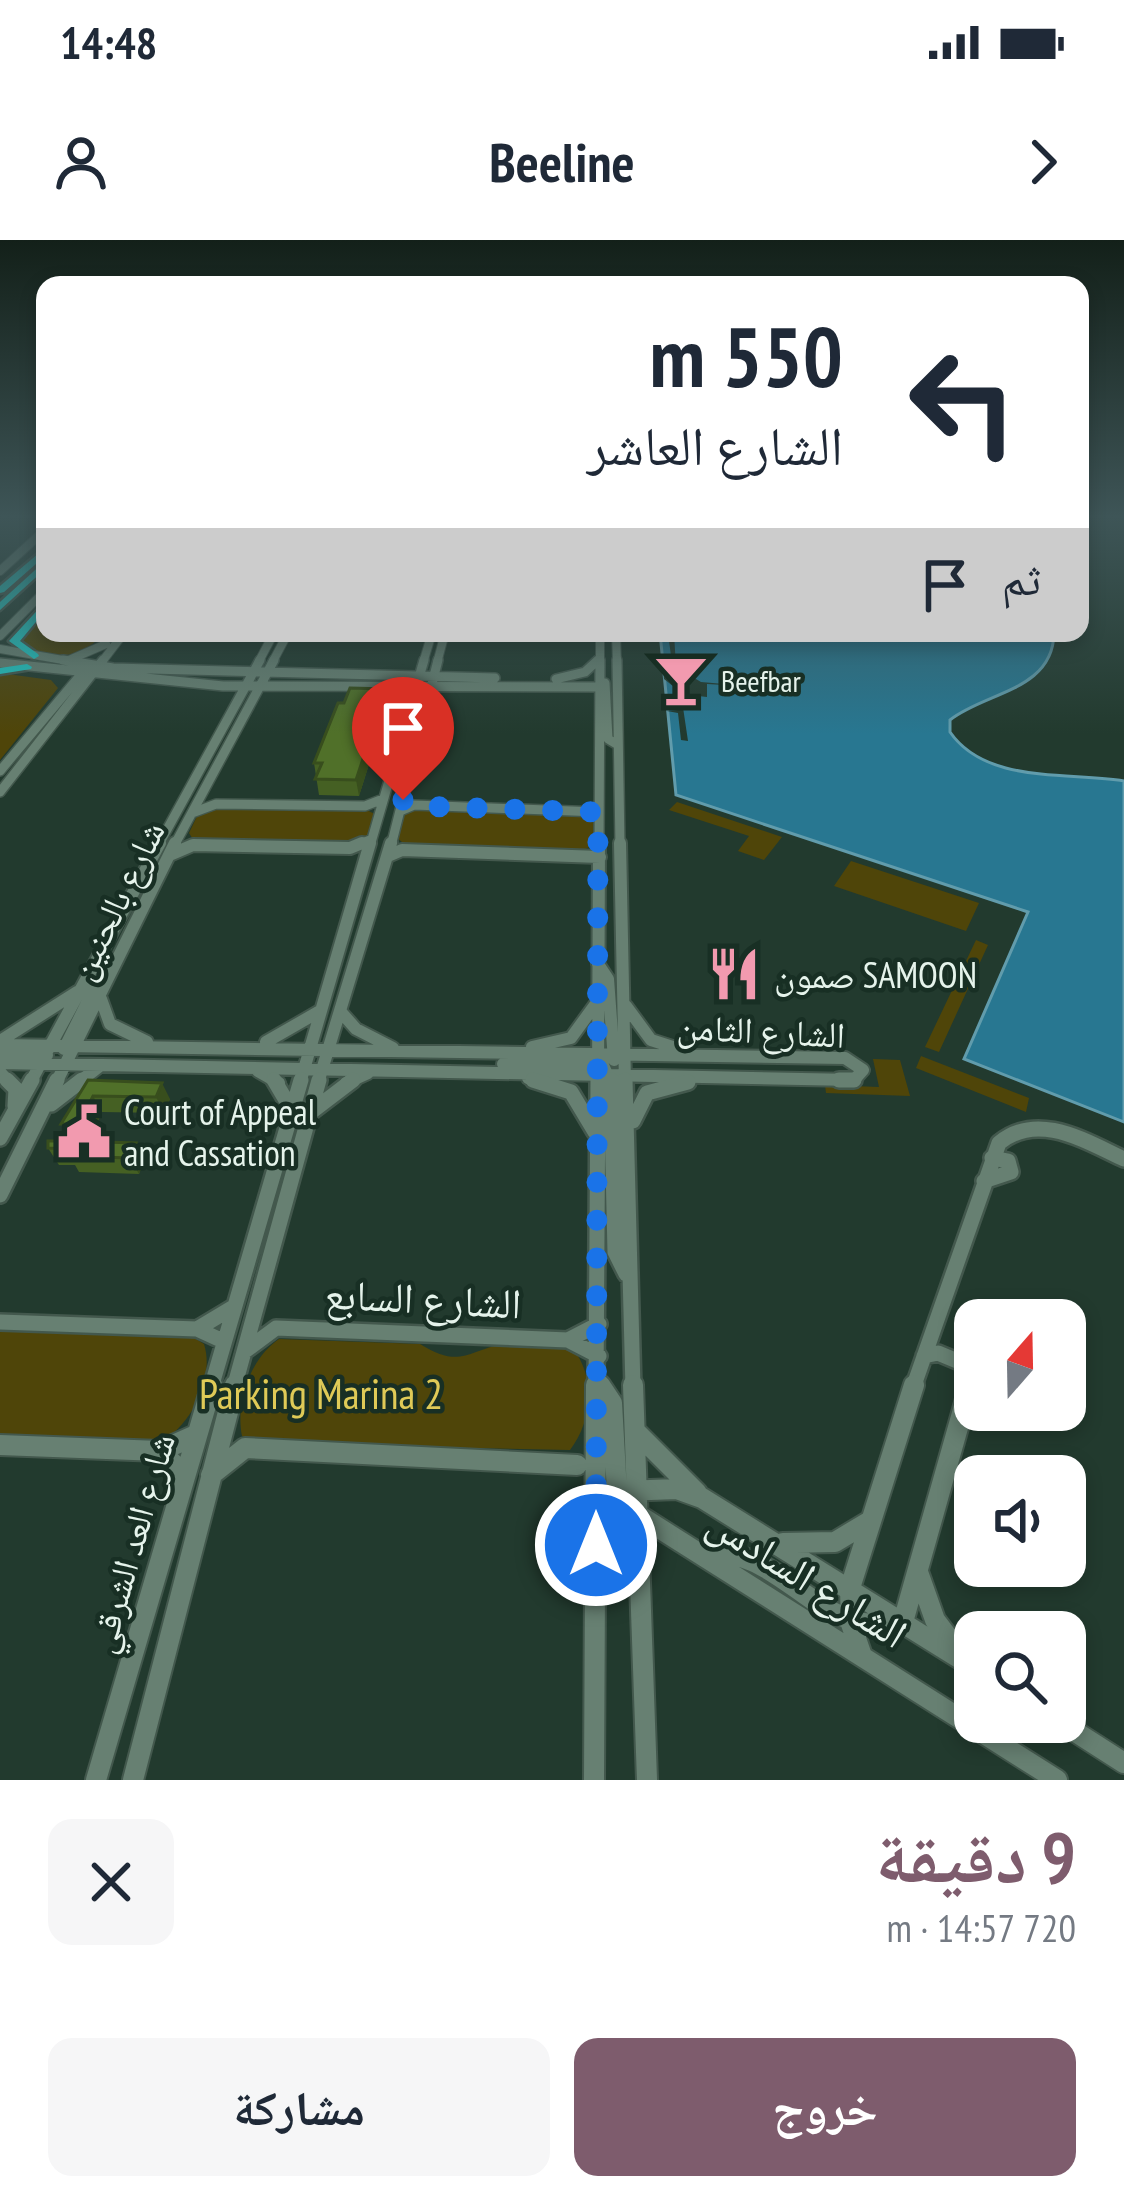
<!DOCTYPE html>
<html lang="ar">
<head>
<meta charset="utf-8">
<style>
	body { margin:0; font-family:"PT Sans Narrow","Noto Naskh Arabic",sans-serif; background:#f6f6f7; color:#1f2937; direction:rtl; height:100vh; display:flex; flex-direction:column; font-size:45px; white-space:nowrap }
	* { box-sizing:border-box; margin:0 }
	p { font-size:39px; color:#747a83 }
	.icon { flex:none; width:66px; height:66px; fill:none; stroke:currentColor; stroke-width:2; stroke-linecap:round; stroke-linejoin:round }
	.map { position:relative; height:1540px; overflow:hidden; direction:ltr }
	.details { display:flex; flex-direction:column; background:#fff; flex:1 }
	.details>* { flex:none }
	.banner { position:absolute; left:36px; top:36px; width:1053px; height:366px; border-radius:24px; box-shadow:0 6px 18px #0003; direction:rtl; background:#fff; color:#1f2937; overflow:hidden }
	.needle { width:78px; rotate:20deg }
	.buttons { position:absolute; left:954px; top:1059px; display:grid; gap:24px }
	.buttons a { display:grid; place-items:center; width:132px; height:132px; border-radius:24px; background:#fff; box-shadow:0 6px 18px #0003; font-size:60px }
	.pin { position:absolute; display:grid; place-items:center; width:102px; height:102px; color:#fff; margin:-123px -51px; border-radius:50% 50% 50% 0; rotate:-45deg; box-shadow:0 0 12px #0007 }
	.pin .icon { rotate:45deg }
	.me { position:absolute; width:132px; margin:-66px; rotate:0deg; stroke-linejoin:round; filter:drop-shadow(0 0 9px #0008) }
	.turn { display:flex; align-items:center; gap:42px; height:252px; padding:0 48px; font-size:54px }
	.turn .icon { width:156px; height:156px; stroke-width:2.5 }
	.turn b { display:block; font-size:84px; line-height:102px }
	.then { display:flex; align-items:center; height:114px; padding:0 48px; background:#0003; gap:24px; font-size:45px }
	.round { display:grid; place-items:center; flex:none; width:126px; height:126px; border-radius:24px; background:#f6f6f7 }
	.head { display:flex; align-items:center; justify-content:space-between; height:204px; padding:0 48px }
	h1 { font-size:72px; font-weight:700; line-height:90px; color:#7e5c6d }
	.button { display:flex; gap:24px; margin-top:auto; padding:24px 48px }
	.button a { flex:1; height:138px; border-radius:24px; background:#7e5c6d; color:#fff; font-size:48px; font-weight:700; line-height:138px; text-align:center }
	.button a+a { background:#f6f6f7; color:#1f2937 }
	.status { display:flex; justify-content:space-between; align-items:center; height:84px; padding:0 60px; background:#fff; direction:ltr }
	.status svg { height:33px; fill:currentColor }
	header { display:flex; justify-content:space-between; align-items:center; height:156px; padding:0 48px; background:#fff; font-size:54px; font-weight:700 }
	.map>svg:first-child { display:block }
	.green { fill:#4f4509 }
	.water { fill:#287791; stroke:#619cac; stroke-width:3 }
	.pier { fill:#223a2e }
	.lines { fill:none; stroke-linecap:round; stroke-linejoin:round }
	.minor-far4-casing { stroke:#43584d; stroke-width:10 }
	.minor-far3-casing { stroke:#43584d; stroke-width:12 }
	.minor-far2-casing { stroke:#43584d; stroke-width:16 }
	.minor-far1-casing { stroke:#43584d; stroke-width:20 }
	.minor-casing { stroke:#43584d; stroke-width:24 }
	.highway-casing { stroke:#43584d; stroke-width:5 }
	.minor-far4 { stroke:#678072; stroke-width:8 }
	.minor-far3 { stroke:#678072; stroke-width:9 }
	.minor-far2 { stroke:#678072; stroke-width:12 }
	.minor-far1 { stroke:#678072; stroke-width:15 }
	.minor { stroke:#678072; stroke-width:20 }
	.highway { fill:#21c8c5; fill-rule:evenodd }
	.wall { fill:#456023 }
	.shaded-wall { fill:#384e1d }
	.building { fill:#507029; stroke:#384e1d; stroke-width:3 }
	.route { stroke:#1a73e8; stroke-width:21; stroke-dasharray:0 37.8 }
	.labels { text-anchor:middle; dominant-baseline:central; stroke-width:9; stroke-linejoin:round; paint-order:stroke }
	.far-poi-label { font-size:30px; fill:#e5f3eb; stroke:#182f24; text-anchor:start }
	.street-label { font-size:36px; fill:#e5f3eb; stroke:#182f24 }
	.poi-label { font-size:36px; fill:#e5f3eb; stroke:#182f24; text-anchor:start }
	.near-street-label { font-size:42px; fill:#e5f3eb; stroke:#182f24 }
	.near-park-label { font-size:42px; fill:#dfca57; stroke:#182f24 }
</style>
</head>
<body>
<div class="status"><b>14:48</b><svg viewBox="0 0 49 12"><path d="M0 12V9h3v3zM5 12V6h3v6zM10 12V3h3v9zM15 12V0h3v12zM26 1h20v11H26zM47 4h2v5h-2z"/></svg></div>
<header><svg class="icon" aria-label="forward" viewBox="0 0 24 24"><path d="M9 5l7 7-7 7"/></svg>Beeline<svg class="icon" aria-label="person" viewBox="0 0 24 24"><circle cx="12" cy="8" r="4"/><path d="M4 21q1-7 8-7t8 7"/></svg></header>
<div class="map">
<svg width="1124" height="1540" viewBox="0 0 1124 1540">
	<rect width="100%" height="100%" fill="#223a2e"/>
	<!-- green -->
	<path class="green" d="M 45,370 L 45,393 L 104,393 C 79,421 58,418 23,409 L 20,395 Z
		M 0,433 L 51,440 L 58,448 L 0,520 Z
		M 677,562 L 782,597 L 764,620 L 738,611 L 749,596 L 669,570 Z
		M 216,566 L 362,568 L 375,574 L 369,597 L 355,605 L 194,601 L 189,593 L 198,574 Z
		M 414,569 L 587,573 L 596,579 L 594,605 L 581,611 L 407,606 L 397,598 L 405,574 Z
		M 851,621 L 979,663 L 966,691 L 834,646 Z
		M 976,700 L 988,705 L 939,812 L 925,807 Z
		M 921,816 L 1029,858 L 1026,872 L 916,828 Z
		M 873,819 L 900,820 L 910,856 L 826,853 L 825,845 L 879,847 Z
		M 0,1090 L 191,1096 L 204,1104 C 215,1139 191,1185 160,1203 L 0,1197 Z
		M 279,1099 L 420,1104 C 460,1129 467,1111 503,1104 C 524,1101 552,1108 573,1109 C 596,1137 592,1182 570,1210 L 254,1204 L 242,1196 C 235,1161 251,1118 279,1099 Z"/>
	<!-- water -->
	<path class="water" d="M 660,393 L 1054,393 C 1053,451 985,452 950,480 L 950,492 C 986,544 1067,532 1124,541 L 1124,882 L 964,819 L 1028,672 L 676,555 Z"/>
	<!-- pier -->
	<path class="pier" d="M 669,393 L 674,393 L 676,427 L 701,442 L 759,447 L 707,444 L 707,457 L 681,454 L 688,501 L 681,500 L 678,473 L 667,471 L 678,470 L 678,450 L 664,439 L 662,419 L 672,423 L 669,401 L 661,400 L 669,400 Z"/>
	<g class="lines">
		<defs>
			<path id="minor-far4" d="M 0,331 L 45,290
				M 616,393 L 617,423
				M 0,396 L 45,351
				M 0,409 L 80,423
				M 69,420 L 106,404
				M 101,423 L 124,393
				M 258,423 L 274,393
				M 272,423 L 288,393
				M 423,423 L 432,393
				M 437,423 L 445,393
				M 600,423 L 600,393"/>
			<path id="minor-far3" d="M 63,420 L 113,428 L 495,438
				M 617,420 L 620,606
				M 0,423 L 223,446 L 604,447
				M 556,439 L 585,432 L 598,420
				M 605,443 L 608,499 L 618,505
				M 0,531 L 84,431
				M 0,552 L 103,420
				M 400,571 L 414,565 L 598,572
				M 192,573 L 216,564 L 365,566 L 383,559
				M 158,606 L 260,420
				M 174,606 L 274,420
				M 191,606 L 247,606
				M 355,606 L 370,600
				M 370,606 L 424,420
				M 391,606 L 438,420
				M 599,606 L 600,420"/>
			<path id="minor-far2" d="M 620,603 L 625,843
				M 172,614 L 193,605 L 350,608 L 362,603
				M 388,616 L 402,610 L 600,617
				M 598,724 L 608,739 L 614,820
				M 101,759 L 110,784 L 147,802
				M 626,766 L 651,800 L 682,810
				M 340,771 L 356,789 L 393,808
				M 0,801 L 77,752
				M 266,802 L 320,771
				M 0,805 L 845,818 L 863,830 L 854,840 L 0,823
				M 532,807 L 571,798 L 595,765
				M 64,809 L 98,741
				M 0,814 L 47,815
				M 598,814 L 611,843
				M 503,824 L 603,823
				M 258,831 L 279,843
				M 0,832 L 10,843
				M 528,838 L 542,843
				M 30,843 L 160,603
				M 56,843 L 175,603
				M 78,843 L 101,825
				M 300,843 L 370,603
				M 318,843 L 391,603
				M 346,843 L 368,833
				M 598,843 L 599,603"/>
			<path id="minor-far1" d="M 7,840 L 16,849 L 15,866
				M 274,840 L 290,867
				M 533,840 L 571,852 L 595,892
				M 611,840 L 615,1012 L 626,1034
				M 625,840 L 633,1148
				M 839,840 L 854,840
				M 51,864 L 82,840
				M 311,872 L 353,840
				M 633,881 L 647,853 L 688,842
				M 0,898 L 32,840
				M 984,941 L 1011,932 L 1008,921 L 992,918
				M 0,955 L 57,840
				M 0,1082 L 197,1089 L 223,1101
				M 197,1089 L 232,1068
				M 568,1100 L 599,1084
				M 245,1111 L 276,1088 L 568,1100 L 599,1116
				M 924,1116 L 938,1113 L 962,1123 L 969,1148
				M 599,1144 L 602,1148
				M 211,1148 L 301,840
				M 234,1148 L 319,840
				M 596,1148 L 598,840
				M 913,1148 L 999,903 C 1038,871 1085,901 1124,919"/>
			<path id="minor" d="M 600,1145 L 612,1163 L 617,1252 L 640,1276 L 1057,1540
				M 633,1145 L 647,1540
				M 636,1192 L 697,1253
				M 0,1205 L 160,1211 L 196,1195
				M 160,1211 L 185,1235
				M 211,1235 L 245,1208 L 577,1225
				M 597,1252 L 677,1249 L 702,1258 L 975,1428
				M 783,1303 L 835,1302 L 870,1281
				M 700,1314 C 783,1301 815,1402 903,1382
				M 918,1332 L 935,1380 L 961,1414
				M 903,1382 L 970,1145
				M 862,1416 L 851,1384 L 850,1348 L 914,1145
				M 1060,1482 L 1124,1523
				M 96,1540 L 212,1145
				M 133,1540 L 235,1145
				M 594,1540 L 596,1145"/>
			<path id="highway" d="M 45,308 L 45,316 L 4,352 L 0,353 L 0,346 Z
				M 45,321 L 45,329 L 0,370 L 0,362 Z
				M 45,362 L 45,371 L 20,401 L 38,414 L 39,416 L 34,419 L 9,401 Z
				M 27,424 L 32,427 L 31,429 L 0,434 L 0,428 Z"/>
		</defs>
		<!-- minor-far4 casing -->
		<use href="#minor-far4" class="minor-far4-casing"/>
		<!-- minor-far3 casing -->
		<use href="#minor-far3" class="minor-far3-casing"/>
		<!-- minor-far2 casing -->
		<use href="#minor-far2" class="minor-far2-casing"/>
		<!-- minor-far1 casing -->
		<use href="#minor-far1" class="minor-far1-casing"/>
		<!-- minor casing -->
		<use href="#minor" class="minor-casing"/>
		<!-- highway casing -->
		<use href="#highway" class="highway-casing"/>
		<!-- minor-far4 -->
		<use href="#minor-far4" class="minor-far4"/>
		<!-- minor-far3 -->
		<use href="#minor-far3" class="minor-far3"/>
		<!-- minor-far2 -->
		<use href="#minor-far2" class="minor-far2"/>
		<!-- minor-far1 -->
		<use href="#minor-far1" class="minor-far1"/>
		<!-- minor -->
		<use href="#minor" class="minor"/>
		<!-- highway -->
		<use href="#highway" class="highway"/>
	</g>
	<!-- wall -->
	<path class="wall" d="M 386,449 L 388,464 L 359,556 L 319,555 L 314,523 L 344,463 Z
		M 88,840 L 170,859 L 164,873 L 102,872 L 89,902 L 136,903 L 145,919 L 139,934 L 79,932 L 75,925 L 59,925 L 48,908 L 60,901 L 65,891 L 61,884 Z"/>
	<!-- shaded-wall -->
	<path class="shaded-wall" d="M 386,449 L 388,464 L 359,556 L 356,540 Z
		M 162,843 L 170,859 L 164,873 L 156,857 Z
		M 93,856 L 102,872 L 82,918 L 71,901 Z
		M 136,903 L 145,919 L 139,934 L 130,918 Z"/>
	<!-- building -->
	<path class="building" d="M 350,448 L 386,449 L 356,540 L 315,539 L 322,523 L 314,523 L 338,463 L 344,463 Z
		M 88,840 L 162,843 L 156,857 L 93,856 L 71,901 L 136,903 L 130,918 L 69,916 L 72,909 L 48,908 L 48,901 L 60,901 L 68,884 L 61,884 Z"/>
	<!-- sky -->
	<linearGradient id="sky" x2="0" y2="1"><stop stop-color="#132019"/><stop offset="0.56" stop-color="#3e5557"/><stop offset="1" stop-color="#3e5557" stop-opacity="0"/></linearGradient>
	<rect width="1124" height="494" fill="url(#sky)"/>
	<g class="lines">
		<!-- route -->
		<path class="route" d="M 403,560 L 414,566 L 598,572 L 596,1305"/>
	</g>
	<!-- icons -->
	<defs>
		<symbol id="bar-bare" viewBox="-9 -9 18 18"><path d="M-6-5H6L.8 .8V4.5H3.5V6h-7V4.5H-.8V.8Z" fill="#f29aaf" stroke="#182f24" stroke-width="2.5" paint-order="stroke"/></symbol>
		<symbol id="restaurant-bare" viewBox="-9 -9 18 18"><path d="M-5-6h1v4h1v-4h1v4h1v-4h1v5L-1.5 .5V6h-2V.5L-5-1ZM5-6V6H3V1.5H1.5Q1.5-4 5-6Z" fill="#f29aaf" stroke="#182f24" stroke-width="2.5" paint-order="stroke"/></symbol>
		<symbol id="civic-bare" viewBox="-9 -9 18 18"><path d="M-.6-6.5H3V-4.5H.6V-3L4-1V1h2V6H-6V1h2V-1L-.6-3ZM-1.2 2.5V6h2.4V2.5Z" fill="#f29aaf" stroke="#182f24" stroke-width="2.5" paint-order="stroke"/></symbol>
	</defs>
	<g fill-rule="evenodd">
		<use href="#bar-bare" x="643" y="402" width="76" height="76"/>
		<use href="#restaurant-bare" x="696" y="696" width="76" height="76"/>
		<use href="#civic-bare" x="46" y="854" width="76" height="76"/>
	</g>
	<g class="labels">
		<!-- far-poi labels -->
		<g class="far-poi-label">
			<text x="721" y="440">Beefbar</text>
		</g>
		<!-- street labels -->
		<g class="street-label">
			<text transform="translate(116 660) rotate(-64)">شارع بالحنين</text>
			<text transform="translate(761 790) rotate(3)">الشارع الثامن</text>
			<text transform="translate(131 1303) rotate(-74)">شارع العد الشرقي</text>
		</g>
		<!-- poi labels -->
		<g class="poi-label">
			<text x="774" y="734">صمون SAMOON</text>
			<text x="124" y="871">Court of Appeal<tspan x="124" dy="41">and Cassation</tspan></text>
		</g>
		<!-- near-street labels -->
		<g class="near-street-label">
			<text transform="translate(423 1058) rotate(3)">الشارع السابع</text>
			<text transform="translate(808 1337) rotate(32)">الشارع السادس</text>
		</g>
		<!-- near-park labels -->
		<g class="near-park-label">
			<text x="321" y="1153">Parking Marina 2</text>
		</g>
	</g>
</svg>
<div class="buttons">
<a><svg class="needle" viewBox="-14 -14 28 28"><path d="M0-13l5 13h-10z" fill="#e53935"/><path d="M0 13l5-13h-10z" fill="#747a83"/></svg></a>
<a><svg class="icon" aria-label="sound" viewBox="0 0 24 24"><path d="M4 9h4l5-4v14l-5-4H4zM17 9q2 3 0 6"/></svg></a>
<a><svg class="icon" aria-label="search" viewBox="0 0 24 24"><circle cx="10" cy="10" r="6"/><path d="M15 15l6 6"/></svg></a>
</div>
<div class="pin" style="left:403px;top:560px;background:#d93025"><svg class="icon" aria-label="arrive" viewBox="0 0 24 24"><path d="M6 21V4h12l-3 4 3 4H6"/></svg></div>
<svg class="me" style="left:596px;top:1305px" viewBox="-20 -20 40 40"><circle r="17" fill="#1a73e8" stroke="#fff" stroke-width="3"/><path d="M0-11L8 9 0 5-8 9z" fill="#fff"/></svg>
<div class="banner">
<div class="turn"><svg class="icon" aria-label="left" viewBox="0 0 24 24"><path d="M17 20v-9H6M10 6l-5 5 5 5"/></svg><div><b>550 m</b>الشارع العاشر</div></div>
<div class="then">ثم<svg class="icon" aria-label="arrive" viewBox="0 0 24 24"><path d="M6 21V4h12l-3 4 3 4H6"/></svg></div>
</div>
</div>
<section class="details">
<div class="head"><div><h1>9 دقيقة</h1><p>720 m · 14:57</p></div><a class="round"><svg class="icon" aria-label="close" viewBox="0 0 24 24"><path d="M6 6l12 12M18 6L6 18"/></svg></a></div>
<div class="button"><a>خروج</a><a>مشاركة</a></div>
</section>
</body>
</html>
